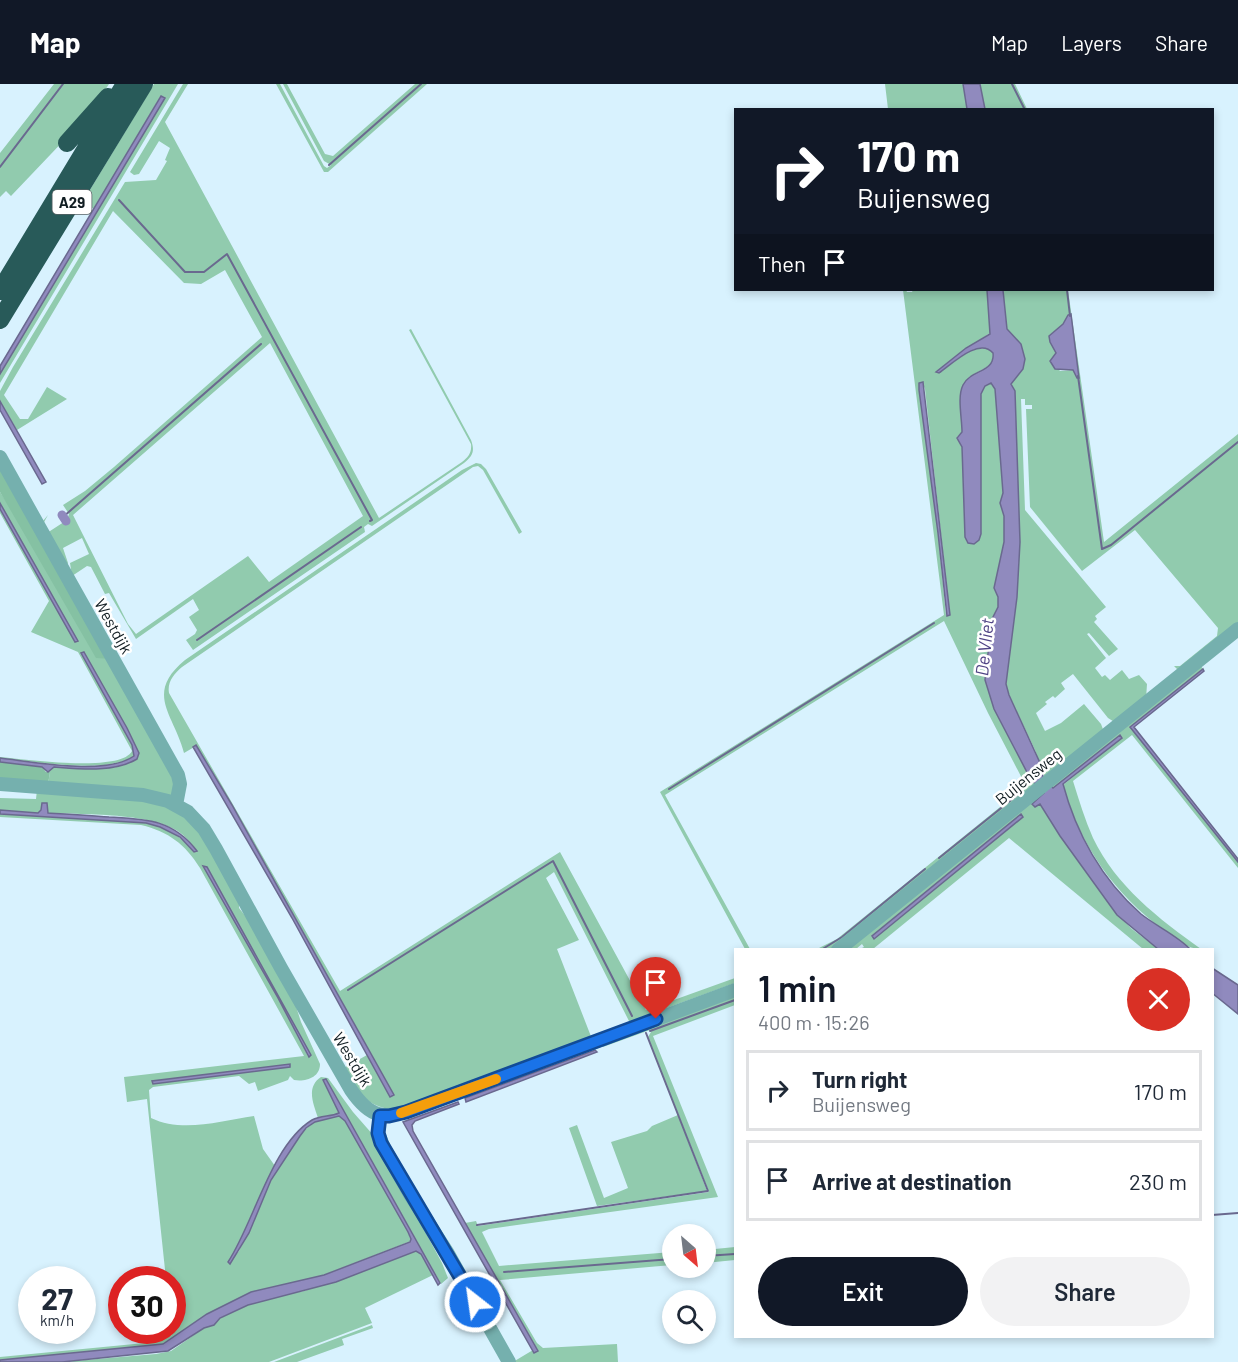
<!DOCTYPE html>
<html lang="en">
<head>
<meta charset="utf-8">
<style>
	body { margin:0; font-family:Barlow,sans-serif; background:#f2f2f3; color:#1f2937; height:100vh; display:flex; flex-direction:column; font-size:22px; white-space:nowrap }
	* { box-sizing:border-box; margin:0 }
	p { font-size:20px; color:#747a83 }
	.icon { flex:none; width:33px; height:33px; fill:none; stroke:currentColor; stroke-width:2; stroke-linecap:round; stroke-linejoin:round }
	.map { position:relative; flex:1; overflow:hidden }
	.side { position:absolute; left:734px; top:864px; width:480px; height:390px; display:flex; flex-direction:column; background:#fff; border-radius:0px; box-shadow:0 3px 9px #0003 }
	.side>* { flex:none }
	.hud { position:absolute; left:734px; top:24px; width:480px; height:183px; border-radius:0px; box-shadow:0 3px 9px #0003; background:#111827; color:#fff; overflow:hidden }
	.needle { width:39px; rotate:152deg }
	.buttons { position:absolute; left:662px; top:1140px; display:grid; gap:12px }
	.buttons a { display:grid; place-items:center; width:54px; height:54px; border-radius:50%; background:#fff; box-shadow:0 3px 9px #0003; font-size:30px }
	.speed { position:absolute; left:18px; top:1182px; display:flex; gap:12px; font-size:30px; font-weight:700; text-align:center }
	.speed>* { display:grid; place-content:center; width:78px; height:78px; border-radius:50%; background:#fff; box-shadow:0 3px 9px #0003; line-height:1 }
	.speed small { font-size:15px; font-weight:400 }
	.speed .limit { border:9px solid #d22; background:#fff; color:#111 }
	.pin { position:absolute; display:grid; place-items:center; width:51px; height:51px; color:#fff; margin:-62px -26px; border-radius:50% 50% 50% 0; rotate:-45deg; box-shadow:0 0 6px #0007 }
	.pin .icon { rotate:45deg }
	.me { position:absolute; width:66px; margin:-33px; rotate:330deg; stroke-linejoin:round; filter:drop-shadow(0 0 4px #0008) }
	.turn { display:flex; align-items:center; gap:21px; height:126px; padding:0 24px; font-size:27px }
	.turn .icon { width:78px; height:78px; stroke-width:2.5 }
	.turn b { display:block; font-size:42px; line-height:51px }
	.then { display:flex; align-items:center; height:57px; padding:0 24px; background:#0003; gap:12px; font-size:22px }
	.round { display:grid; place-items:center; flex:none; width:63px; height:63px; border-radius:32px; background:#f2f2f3 }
	.overview { display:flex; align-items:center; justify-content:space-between; height:102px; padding:0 24px }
	h1 { font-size:36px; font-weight:600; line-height:45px; color:#111827 }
	.primary-button { display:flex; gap:12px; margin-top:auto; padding:12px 24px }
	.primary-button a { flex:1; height:69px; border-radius:36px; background:#111827; color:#fff; font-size:24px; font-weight:600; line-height:69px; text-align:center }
	.primary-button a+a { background:#f2f2f3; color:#1f2937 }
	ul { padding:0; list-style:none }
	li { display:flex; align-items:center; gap:18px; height:81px; margin:0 12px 9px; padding:0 12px; border:3px solid #e0e1e3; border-radius:0px }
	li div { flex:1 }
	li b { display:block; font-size:22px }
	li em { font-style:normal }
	header { display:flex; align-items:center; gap:36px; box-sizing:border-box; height:84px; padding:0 30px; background:#111827; color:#fff }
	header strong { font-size:28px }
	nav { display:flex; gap:33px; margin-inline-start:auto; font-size:21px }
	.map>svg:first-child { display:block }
	.green { fill:#91cbae; fill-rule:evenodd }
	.forest { fill:#85c1a3 }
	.water { fill:#908abe; stroke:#6a698f; stroke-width:1.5 }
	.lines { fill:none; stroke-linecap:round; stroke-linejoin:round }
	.stream { stroke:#6a698f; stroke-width:2 }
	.canal { stroke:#908abe; stroke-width:9 }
	.minor { stroke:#75b0ae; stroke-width:14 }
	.highway { stroke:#285a59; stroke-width:18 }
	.route-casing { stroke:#114b97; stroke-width:15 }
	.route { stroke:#1a73e8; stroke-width:10 }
	.slow { stroke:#f59e0b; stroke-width:10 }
	.labels { text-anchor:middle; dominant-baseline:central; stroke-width:5; stroke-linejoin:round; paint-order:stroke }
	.shield { fill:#fff; stroke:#586164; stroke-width:1.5 }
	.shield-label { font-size:15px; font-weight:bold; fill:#111d22 }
	.street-label { font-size:16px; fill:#111d22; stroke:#fff }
	.water-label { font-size:18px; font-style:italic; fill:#504485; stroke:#fff }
</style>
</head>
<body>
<header>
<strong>Map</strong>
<nav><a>Map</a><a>Layers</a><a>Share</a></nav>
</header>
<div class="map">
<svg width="1238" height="1278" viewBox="0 0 1238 1278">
	<rect width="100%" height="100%" fill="#d8f2fe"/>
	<!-- green -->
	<path class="green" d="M 54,0 L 109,0 L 90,29 L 11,112 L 6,107 L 0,113 L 0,69 Z
		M 154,0 L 178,0 L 0,299 L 0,290 L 164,15 L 161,12 L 160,13 L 94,125 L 82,119 Z
		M 183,0 L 188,0 L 165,38 L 379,434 L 462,378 C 468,373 472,369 471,360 L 409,246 L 411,245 L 471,356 C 475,367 473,372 464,379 L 372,442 L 368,440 L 364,443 L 365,448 L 193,566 L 186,556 L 195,550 L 197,546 L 189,533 L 199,526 L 193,515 L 136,555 L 109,509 L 105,510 L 91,483 L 87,482 L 72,492 L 70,479 L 89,470 L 82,454 L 63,464 L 68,479 L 66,485 L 65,485 L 42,441 L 43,437 L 48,431 L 43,440 L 47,449 L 67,436 L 69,430 L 63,421 L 85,407 L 114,383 L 262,253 L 225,186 L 201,200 L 184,199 L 113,127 L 4,311 L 20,335 L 28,335 L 47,303 L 67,315 L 17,346 L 0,317 L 0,307 L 13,283 L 125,98 L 156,96 L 167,77 L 165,76 L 170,64 L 159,57 L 139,90 L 134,91 L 130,88 ZM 270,259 L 363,432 L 269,498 L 248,472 L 136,550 L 128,540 L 73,431 Z
		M 276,0 L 280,0 L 324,82 L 327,84 L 331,81 L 324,77 L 283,0 L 287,0 L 325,70 L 333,72 L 415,0 L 427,0 L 328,88 L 324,88 Z
		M 885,0 L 963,0 L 967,25 L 888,25 Z
		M 980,0 L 1015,0 L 1027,25 L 985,25 Z
		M 903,206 L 906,206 L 907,208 L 912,208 L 913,206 L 987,206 L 990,249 L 978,257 L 937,289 C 952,282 978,253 993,269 L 992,280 L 969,293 L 961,313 L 962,348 L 957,353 L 962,362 L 965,450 L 967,458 L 980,453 L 981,450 L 981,310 L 985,302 L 991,299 L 995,305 L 1003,409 L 1000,419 L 1004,432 L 1004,458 L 994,504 L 998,513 L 998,523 L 991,537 L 992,550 L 989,561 L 985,592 L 994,625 L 1030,694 L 1038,701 L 837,861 L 830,865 L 817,865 L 837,855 L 1026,702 L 988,629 L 944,537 L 665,711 L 750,865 L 745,865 L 660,708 L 944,531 ZM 922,298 L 925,305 L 950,531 L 946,531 L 938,449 L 919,306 L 919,301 Z
		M 1003,206 L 1068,206 L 1104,458 L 1238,350 L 1238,541 L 1182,586 L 1177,585 L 1174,582 L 1180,582 L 1217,552 L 1218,544 L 1135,446 L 1082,487 L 1030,423 L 1026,325 L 1032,325 L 1032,321 L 1025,321 L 1025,315 L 1021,315 L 1025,426 L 1106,523 L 1095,532 L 1097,535 L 1094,538 L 1118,565 L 1109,572 L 1089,549 L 1087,550 L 1106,574 L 1095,584 L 1102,593 L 1105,591 L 1110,596 L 1122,586 L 1129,595 L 1139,591 L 1147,600 L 1146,615 L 1116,639 L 1108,634 L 1073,590 L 1061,599 L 1065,605 L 1055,614 L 1053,612 L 1045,618 L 1047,620 L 1036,629 L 1045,647 L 1061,639 L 1084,620 L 1101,640 L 1104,648 L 1045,695 L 1035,666 L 1009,611 L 1006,600 L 1017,513 L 1020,458 L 1015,307 L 1011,300 L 1023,285 L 1025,275 L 1021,260 L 1007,245 ZM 1070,230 L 1079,293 L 1077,294 L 1073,286 L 1060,287 L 1051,276 L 1056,269 L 1051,250 L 1063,240 L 1068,231 Z
		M 476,379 L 481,380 L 486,385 L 522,448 L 519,450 L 483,386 L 478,382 L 473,383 L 182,583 C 174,590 167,598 169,609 L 340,907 L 560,768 L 646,926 L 735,894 L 735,899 L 656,928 L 631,941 L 554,788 L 546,794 L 579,856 L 557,865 L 592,955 L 395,1026 C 364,1022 360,1009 344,984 L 367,971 L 390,1013 L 394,1011 L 299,840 L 196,662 L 184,669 C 174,630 144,610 185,576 L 462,386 Z
		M 0,408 L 111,575 L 176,692 L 174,710 L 169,712 L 48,700 L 50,688 L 48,688 L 52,684 C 79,682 112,691 137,675 L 137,666 L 127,644 L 84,568 L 82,569 L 132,661 L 134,672 C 106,691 33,677 0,674 L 0,673 C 23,675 121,689 132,667 L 78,568 L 31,548 L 49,517 L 0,429 L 0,425 L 75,558 L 77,556 L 0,419 Z
		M 1201,582 L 1203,585 L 1131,643 L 1238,778 L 1238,784 L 1132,651 L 1073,697 C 1079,716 1085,736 1093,754 C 1116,802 1159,835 1201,865 C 1187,865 1177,856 1165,847 C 1114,810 1080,761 1063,701 L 1121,654 L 1120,652 L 1053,705 L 1049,701 Z
		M 37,706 L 158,717 L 193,738 L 239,815 L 239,824 L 247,834 L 293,913 L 301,938 L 320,980 C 320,994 305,998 294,996 L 290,992 L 288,996 L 258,1007 L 255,998 L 249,1000 L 239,992 L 153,1003 L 149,1006 L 151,1034 C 182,1049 221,1037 254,1032 L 263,1065 L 275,1082 L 244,1151 L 228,1179 L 239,1167 L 271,1096 L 303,1047 L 315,1038 L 339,1032 L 345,1037 L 408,1148 L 411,1157 L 324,1191 L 251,1208 L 207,1230 L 163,1260 L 0,1276 L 0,1273 L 155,1258 L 172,1251 L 172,1196 L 166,1195 L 147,1015 L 127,1018 L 124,993 L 304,972 L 200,784 C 185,760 169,748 141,741 L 0,733 L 0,730 L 146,739 C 168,744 180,751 194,768 C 193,764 191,759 188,756 C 166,727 82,731 48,729 L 47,719 L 42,719 L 41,726 L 38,729 L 0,726 L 0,714 L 36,715 ZM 204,782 L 207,783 L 311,971 L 308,972 L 278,914 Z
		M 1042,706 L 1044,711 L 1033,721 L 1035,723 L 1039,719 L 1060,752 L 1114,827 L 1132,845 L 1158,865 L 1143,865 L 1009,754 L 873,865 L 860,865 L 864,863 L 862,860 L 856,865 L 845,866 ZM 1021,730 L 1023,733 L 874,854 L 872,852 Z
		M 735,909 L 735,921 L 653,952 L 718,1113 L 489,1145 L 482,1148 L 499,1182 L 672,1168 L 672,1181 L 500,1196 L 537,1259 L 543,1264 L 617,1260 L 618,1278 L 513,1278 L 533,1266 L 534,1269 L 538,1266 L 465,1139 L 476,1137 L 478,1142 L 709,1108 L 648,953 L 651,948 L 650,946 L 603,963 L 604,958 Z
		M 321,993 L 328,994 L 353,1028 L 374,1052 L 442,1179 L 448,1194 L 441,1200 L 326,995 L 324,996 L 339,1028 L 335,1031 L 318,1034 C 313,1019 306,1003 321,993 Z
		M 678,1031 L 707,1107 L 597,1122 L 569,1044 L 577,1041 L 604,1114 L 628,1104 L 611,1058 L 647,1047 L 652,1042 Z
		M 735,1163 L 735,1176 L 705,1179 L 705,1166 Z
		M 416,1167 L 421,1170 L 433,1191 L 365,1224 L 372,1239 L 269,1278 L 62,1278 L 156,1270 L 171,1267 L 204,1244 L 214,1241 L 220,1234 L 248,1221 L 272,1213 L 304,1207 Z
		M 372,1241 L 373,1244 L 342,1255 L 344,1261 L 297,1278 L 274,1278 Z"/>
	<!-- forest -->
	<path class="forest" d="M 0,384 L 111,575 L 96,574 L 0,408 Z
		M 0,678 L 42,683 L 46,688 L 50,688 L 48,700 L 0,697 Z"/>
	<!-- water -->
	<path class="water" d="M 963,0 L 980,0 L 985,25 L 967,25 Z
		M 161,12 L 165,14 L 0,290 L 0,282 Z
		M 987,206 L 1003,206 L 1007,245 L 1021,260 L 1025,275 L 1023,285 L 1011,300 L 1015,307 L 1020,458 L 1017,513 L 1006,600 L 1009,611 L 1041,681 L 1043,693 L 1053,704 L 1120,651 L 1122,654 L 1063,700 C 1076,749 1102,796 1141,830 C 1156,842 1178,852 1190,865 L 1158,865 L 1117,831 L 1060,752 L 1040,720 L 1035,723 L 1032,720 L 1044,709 L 1030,694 L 994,625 L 985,596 L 989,561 L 992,550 L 991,537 L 998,523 L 998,513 L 994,504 L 1004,458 L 1004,432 L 1000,419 L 1003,409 L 995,305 L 991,299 L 985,302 L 981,310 L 981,450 L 979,456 L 974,460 L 968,459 L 965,453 L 962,363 L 957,354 L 962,348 C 962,334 957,313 963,301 C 971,285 995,289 993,269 C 979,253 952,280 939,289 L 936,288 L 966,264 L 990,250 Z
		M 1071,230 L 1079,294 L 1077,294 L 1073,286 L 1055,285 L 1050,277 L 1056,269 L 1050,258 L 1049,252 L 1063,240 L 1068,231 Z
		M 923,298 L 950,531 L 947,532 L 938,449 L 919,306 L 919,299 Z
		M 0,317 L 46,398 L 42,400 L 0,326 Z
		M 0,419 L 78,557 L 75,558 L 0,425 Z
		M 84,568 L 127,644 L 139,669 L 137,675 C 114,689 80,685 54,683 L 48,688 L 42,683 L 0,678 L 0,674 C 35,678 105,692 134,672 L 132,661 L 81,569 Z
		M 1203,585 L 1204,587 L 1134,643 L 1238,775 L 1238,778 L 1130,643 Z
		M 196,661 L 232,721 L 394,1011 L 390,1013 L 292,834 L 193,663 Z
		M 42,719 L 47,719 L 48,729 C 68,730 89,731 109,733 C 145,735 173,735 197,767 L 194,768 L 180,753 L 160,743 L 146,739 L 0,730 L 0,726 L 38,729 L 41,726 Z
		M 1021,730 L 1023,733 L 874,855 L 872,852 Z
		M 203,782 L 207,783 L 311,971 L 309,973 L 278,914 Z
		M 1212,884 L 1238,901 L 1238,930 L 1212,909 Z
		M 595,966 L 597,968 L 466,1018 L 465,1014 Z
		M 290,980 L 290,983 L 153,1000 L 152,997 Z
		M 326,995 L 440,1199 L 438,1201 L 421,1170 L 416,1167 L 336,1198 L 248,1221 L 220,1234 L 214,1241 L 204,1244 L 168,1267 L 62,1278 L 0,1278 L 0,1276 L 163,1260 L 207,1230 L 251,1208 L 324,1191 L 410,1158 L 411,1155 L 408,1148 L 345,1037 L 339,1032 L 315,1038 L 306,1044 L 300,1052 L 271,1096 L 249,1149 L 230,1180 L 228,1178 C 254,1139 271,1061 312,1036 C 321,1031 330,1033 339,1029 L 323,996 Z
		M 458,1018 L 459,1020 L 415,1037 L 412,1041 L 413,1047 L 538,1267 L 534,1269 L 403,1038 Z"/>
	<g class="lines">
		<!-- stream -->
		<path class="stream" d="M 1012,0 L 1025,26
			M 329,81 L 421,0
			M 0,83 L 63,0
			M 119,116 L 185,188 L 204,188 L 227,170 L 372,436 L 370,437
			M 1067,206 L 1070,232
			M 1078,292 L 1102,465 L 1111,461 L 1238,358
			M 63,433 L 261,260
			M 197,556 L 361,443
			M 669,705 L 934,539
			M 939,774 L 1021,708
			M 821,866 L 842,853 L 925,785
			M 348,906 L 553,777 L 632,932
			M 650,947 L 735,916
			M 1212,1131 L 1238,1129
			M 477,1141 L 708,1107 L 646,949
			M 705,1172 L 735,1170
			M 504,1188 L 672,1175
			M 450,1219 L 465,1245"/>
		<!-- canal -->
		<path class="canal" d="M 62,431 L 66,437"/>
		<!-- minor -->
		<path class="minor" d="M 0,373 L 178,691 L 180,700 L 176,721
			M 0,700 L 143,711 L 168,717 L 188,728 L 204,745 L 216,765 L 281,884 L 351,1006 C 370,1034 384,1036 414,1025 L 735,906
			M 838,866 L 1238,545
			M 380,1032 L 378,1049 L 384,1064 L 411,1112 L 447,1168 L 509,1278"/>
		<!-- highway -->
		<path class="highway" d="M 67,59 L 108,13
			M 0,207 L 125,0
			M 0,236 L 144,0"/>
	</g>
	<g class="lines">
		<defs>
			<path id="route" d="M 475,1218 L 381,1059 L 378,1049 L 380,1032 L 389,1032 L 406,1028 L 656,935"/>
		</defs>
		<!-- route casing -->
		<use href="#route" class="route-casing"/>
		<!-- route -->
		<use href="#route" class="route"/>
		<!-- slow -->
		<path class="slow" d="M 401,1029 L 496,995"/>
	</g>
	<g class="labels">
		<!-- shield labels -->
		<rect class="shield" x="52.5" y="106" width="39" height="24" rx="4.5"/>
		<g class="shield-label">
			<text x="72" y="118">A29</text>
		</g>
		<!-- street labels -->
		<g class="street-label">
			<text transform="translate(114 542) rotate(61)">Westdijk</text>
			<text transform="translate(1028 692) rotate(-39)">Buijensweg</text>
			<text transform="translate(353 975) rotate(59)">Westdijk</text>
		</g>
		<!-- water labels -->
		<g class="water-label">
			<text transform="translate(984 563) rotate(-84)">De Vliet</text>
		</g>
	</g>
</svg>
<div class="buttons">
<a><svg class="needle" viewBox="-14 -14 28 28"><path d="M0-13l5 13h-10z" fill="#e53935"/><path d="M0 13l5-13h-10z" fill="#747a83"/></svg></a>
<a><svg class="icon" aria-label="search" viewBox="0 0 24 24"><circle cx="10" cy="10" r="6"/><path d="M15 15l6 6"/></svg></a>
</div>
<div class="speed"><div>27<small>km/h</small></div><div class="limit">30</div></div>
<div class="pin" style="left:656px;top:935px;background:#d93025"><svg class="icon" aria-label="arrive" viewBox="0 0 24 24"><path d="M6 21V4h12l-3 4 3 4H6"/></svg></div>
<svg class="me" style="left:475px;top:1218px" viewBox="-20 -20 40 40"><circle r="17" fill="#1a73e8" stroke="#fff" stroke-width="3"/><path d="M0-11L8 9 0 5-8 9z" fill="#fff"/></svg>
<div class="hud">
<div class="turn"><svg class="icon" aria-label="right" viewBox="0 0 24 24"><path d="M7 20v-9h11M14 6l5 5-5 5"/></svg><div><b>170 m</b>Buijensweg</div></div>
<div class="then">Then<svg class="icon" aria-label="arrive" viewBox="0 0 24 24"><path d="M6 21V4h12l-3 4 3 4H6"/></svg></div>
</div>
<section class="side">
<div class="overview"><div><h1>1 min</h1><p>400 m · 15:26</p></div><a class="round" style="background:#d93025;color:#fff"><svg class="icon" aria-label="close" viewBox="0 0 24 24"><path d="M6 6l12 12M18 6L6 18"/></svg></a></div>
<ul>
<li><svg class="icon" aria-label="right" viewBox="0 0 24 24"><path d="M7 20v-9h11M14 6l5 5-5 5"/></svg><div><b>Turn right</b><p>Buijensweg</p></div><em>170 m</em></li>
<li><svg class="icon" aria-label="arrive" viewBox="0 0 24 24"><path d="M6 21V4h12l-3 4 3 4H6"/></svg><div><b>Arrive at destination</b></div><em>230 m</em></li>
</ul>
<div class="primary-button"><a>Exit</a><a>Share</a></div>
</section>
</div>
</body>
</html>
